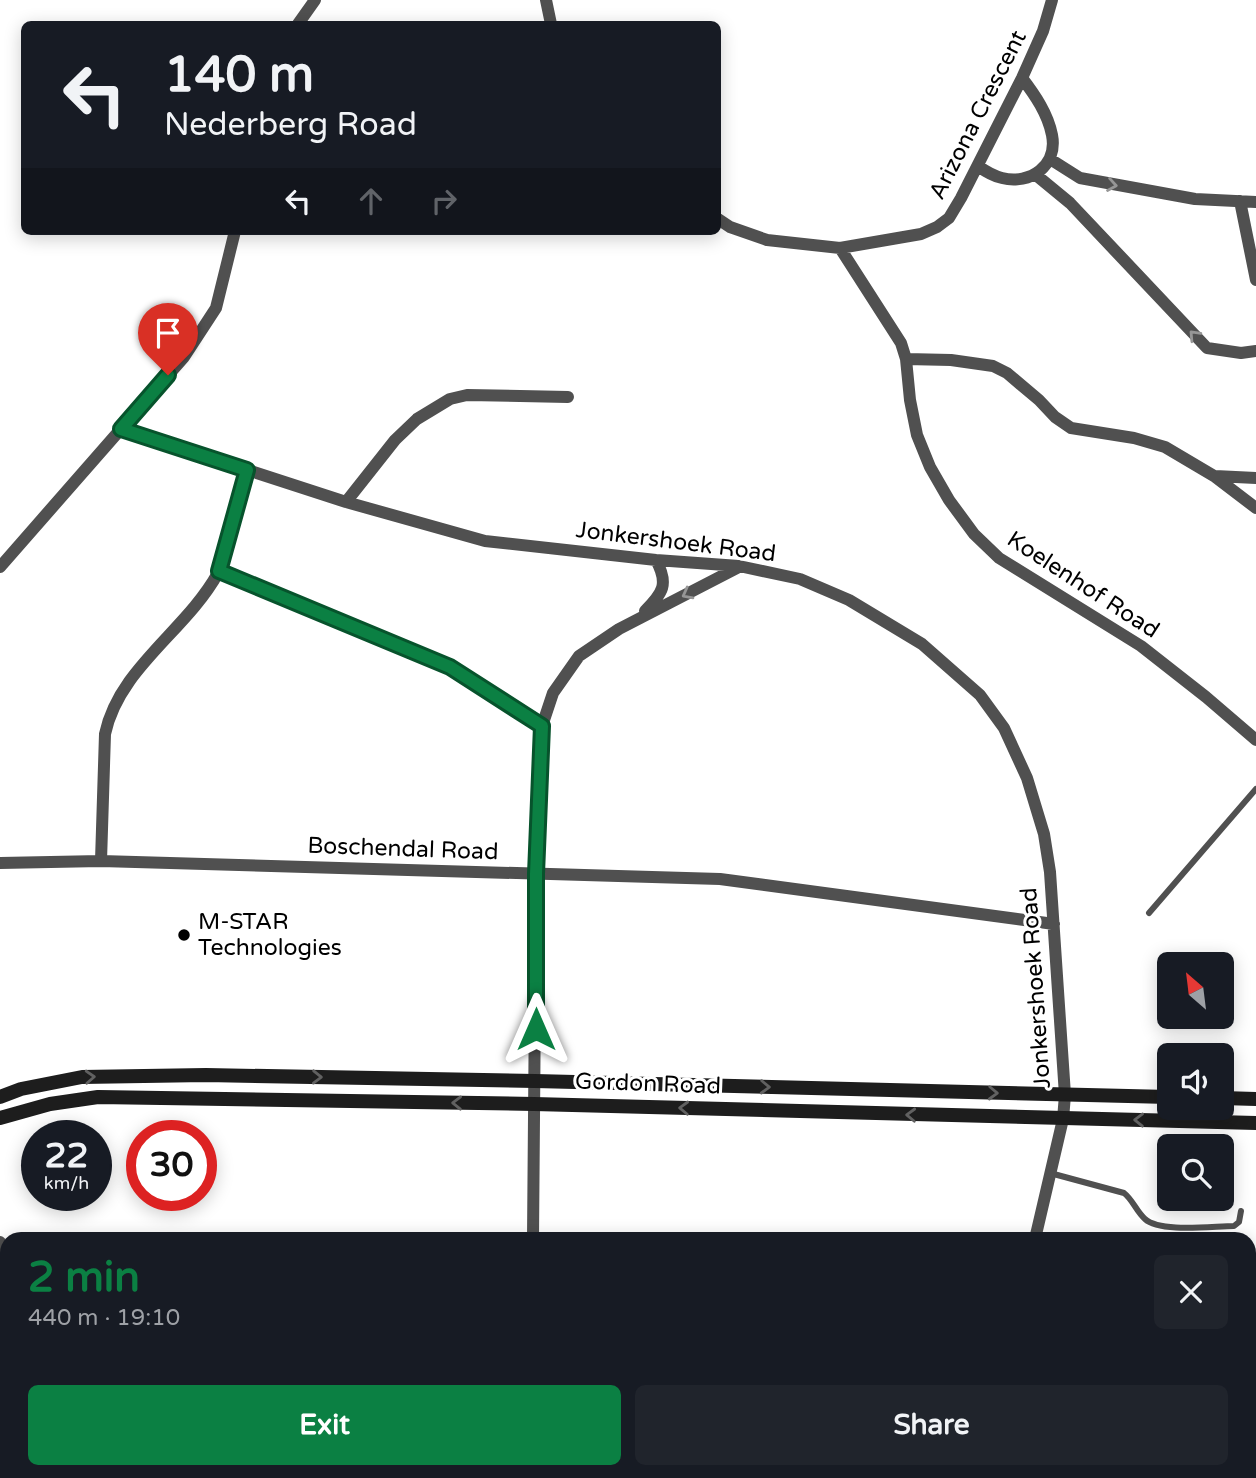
<!DOCTYPE html>
<html lang="en">
<head>
<meta charset="utf-8">
<style>
	body { margin:0; font-family:"Varela Round",sans-serif; background:#20242c; color:#f1f3f6; height:100vh; display:flex; flex-direction:column; font-size:26px; white-space:nowrap }
	* { box-sizing:border-box; margin:0 }
	p { font-size:23px; color:#9ea1a6 }
	.icon { flex:none; width:38px; height:38px; fill:none; stroke:currentColor; stroke-width:2; stroke-linecap:round; stroke-linejoin:round }
	.map { position:relative; flex:1; overflow:hidden }
	.details { position:absolute; left:0px; top:1232px; width:1256px; height:247px; display:flex; flex-direction:column; background:#171b24; border-radius:21px 21px 0 0; box-shadow:0 4px 18px #0003 }
	.details>* { flex:none }
	.guide { position:absolute; left:21px; top:21px; width:700px; height:214px; border-radius:10px; box-shadow:0 4px 18px #0003; background:#171b24; color:#f1f3f6; overflow:hidden }
	.needle { width:46px; rotate:332deg }
	.controls { position:absolute; left:1157px; top:952px; display:grid; gap:14px }
	.controls a { display:grid; place-items:center; width:77px; height:77px; border-radius:10px; background:#171b24; box-shadow:0 4px 18px #0003; font-size:35px }
	.speed { position:absolute; left:21px; top:1120px; display:flex; gap:14px; font-size:35px; font-weight:700; text-align:center }
	.speed>* { display:grid; place-content:center; width:91px; height:91px; border-radius:50%; background:#171b24; box-shadow:0 4px 18px #0003; line-height:1 }
	.speed small { font-size:18px; font-weight:400 }
	.speed .limit { border:10px solid #d22; background:#fff; color:#111 }
	.pin { position:absolute; display:grid; place-items:center; width:60px; height:60px; color:#fff; margin:-72px -30px; border-radius:50% 50% 50% 0; rotate:-45deg; box-shadow:0 0 7px #0007 }
	.pin .icon { rotate:45deg }
	.me { position:absolute; width:77px; margin:-38px; rotate:0deg; stroke-linejoin:round; filter:drop-shadow(0 0 5px #0008) }
	.turn { display:flex; align-items:center; gap:24px; height:147px; padding:0 28px; font-size:32px }
	.turn .icon { width:91px; height:91px; stroke-width:2.5 }
	.turn b { display:block; font-size:49px; line-height:60px }
	.lanes { display:flex; align-items:center; height:66px; padding:0 28px; background:#0003; justify-content:center; gap:35px; direction:ltr }
	.lanes .off { opacity:.35 }
	.round { display:grid; place-items:center; flex:none; width:74px; height:74px; border-radius:10px; background:#20242c }
	.head { display:flex; align-items:center; justify-content:space-between; height:119px; padding:0 28px }
	h1 { font-size:42px; font-weight:700; line-height:52px; color:#0b8043 }
	.primary-button { display:flex; gap:14px; margin-top:auto; padding:14px 28px }
	.primary-button a { flex:1; height:80px; border-radius:10px; background:#0b8043; color:#fff; font-size:28px; font-weight:700; line-height:80px; text-align:center }
	.primary-button a+a { background:#20242c; color:#f1f3f6 }
	.map>svg:first-child { display:block }
	.lines { fill:none; stroke-linecap:round; stroke-linejoin:round }
	.lane { stroke:#505050; stroke-width:6 }
	.street { stroke:#505050; stroke-width:12 }
	.secondary { stroke:#1d1d1d; stroke-width:14 }
	.oneway { stroke:#969696 }
	.oneway2 { stroke:#616161 }
	.route-casing { stroke:#07532c; stroke-width:18 }
	.route { stroke:#0b8043; stroke-width:12 }
	.poi-dot { fill:#000; stroke:#fff; stroke-width:2.5 }
	.labels { text-anchor:middle; dominant-baseline:central; stroke-width:6; stroke-linejoin:round; paint-order:stroke }
	.street-label { font-size:23px; fill:#000; stroke:#fff }
	.poi-label { font-size:23px; fill:#000; stroke:#fff; text-anchor:start }
</style>
</head>
<body>
<div class="map">
<svg width="1256" height="1478" viewBox="0 0 1256 1478">
	<rect width="100%" height="100%" fill="#fff"/>
	<g class="lines">
		<!-- lane -->
		<path class="lane" d="M 1149,913 L 1256,789
			M 1050,1173 L 1124,1193 C 1133,1200 1136,1211 1145,1219 C 1160,1233 1213,1226 1234,1226 L 1239,1222 L 1241,1211"/>
		<!-- street -->
		<path class="street" d="M 546,0 L 551,24
			M 298,24 L 315,0
			M 1050,159 L 1080,178 L 1195,199 L 1256,202
			M 978,166 C 985,171 993,176 1002,178 C 1030,185 1058,166 1052,135 C 1048,114 1035,95 1022,78
			M 1036,175 L 1070,203 L 1207,348 L 1241,353 L 1256,351
			M 1240,201 L 1256,280
			M 718,219 L 730,227 L 767,240 L 840,248 L 921,234 L 937,227 L 949,218 L 961,198 L 1022,78 L 1043,31 L 1052,0
			M 840,248 L 901,343 L 906,359 L 910,400 L 917,435 L 930,467 L 949,500 L 974,534 L 999,558 L 1141,646 L 1206,697 L 1256,740
			M 906,359 L 951,360 L 993,366 L 1007,373 L 1039,400 L 1055,417 L 1071,428 L 1134,438 L 1165,447 L 1214,476 L 1256,508
			M 121,429 L 346,502 L 485,541 L 656,560 L 739,566 L 800,579 L 849,600 L 922,644 L 980,695 L 1004,728 L 1027,778 L 1044,834 L 1050,872 L 1065,1095 L 1063,1119 L 1035,1239
			M 1215,476 L 1256,478
			M 346,502 L 395,440 L 417,419 L 450,399 L 467,395 L 568,397
			M 0,567 L 184,357 L 216,308 L 235,231
			M 219,571 L 450,667 L 542,726
			M 645,611 C 663,593 669,584 656,560
			M 101,861 L 105,734 C 119,668 186,631 218,573 C 223,564 225,552 227,542 C 234,518 242,494 247,470
			M 0,863 L 101,861 L 720,879 L 1054,924
			M 533,1239 L 536,874 L 542,726 L 553,693 L 579,656 L 619,629 L 739,567
			M 0,1242 L 7,1265
			M 1250,1420 L 1256,1424
			M 0,1442 L 7,1438
			M 122,1472 L 122,1478
			M 987,1472 L 989,1478
			M 942,1478 L 958,1472"/>
		<!-- secondary -->
		<path class="secondary" d="M 0,1097 L 21,1089 L 82,1077 L 206,1075 L 535,1081 L 1169,1097
			M 1222,1098 L 1256,1099
			M 0,1118 L 50,1104 L 98,1097 L 534,1104 L 1256,1123"/>
	</g>
	<!-- one-way arrows -->
	<defs><path id="oneway-chevron" d="M-2-3.5L2.5 0L-2 3.5" fill="none" stroke-width="1.6" stroke-linecap="round" stroke-linejoin="round" transform="scale(1.75)"/></defs>
	<g class="oneway">
		<use href="#oneway-chevron" transform="translate(1112 185) rotate(10)"/>
		<use href="#oneway-chevron" transform="translate(1194 335) rotate(-133)"/>
		<use href="#oneway-chevron" transform="translate(687 594) rotate(152)"/>
	</g>
	<g class="oneway2">
		<use href="#oneway-chevron" transform="translate(90 1077) rotate(-3)"/>
		<use href="#oneway-chevron" transform="translate(317 1077) rotate(1)"/>
		<use href="#oneway-chevron" transform="translate(765 1087) rotate(2)"/>
		<use href="#oneway-chevron" transform="translate(993 1093) rotate(2)"/>
		<use href="#oneway-chevron" transform="translate(457 1103) rotate(-179)"/>
		<use href="#oneway-chevron" transform="translate(684 1108) rotate(-178)"/>
		<use href="#oneway-chevron" transform="translate(911 1115) rotate(-178)"/>
		<use href="#oneway-chevron" transform="translate(1139 1120) rotate(-179)"/>
	</g>
	<g class="lines">
		<defs>
			<path id="route" d="M 168,375 L 121,429 L 247,470 L 219,571 L 450,667 L 542,726 L 536,874 L 536,1029"/>
		</defs>
		<!-- route casing -->
		<use href="#route" class="route-casing"/>
		<!-- route -->
		<use href="#route" class="route"/>
	</g>
	<!-- markers -->
	<circle class="poi-dot" cx="184" cy="935" r="7"/>
	<g class="labels">
		<!-- street labels -->
		<g class="street-label">
			<text transform="translate(978 115) rotate(-63)">Arizona Crescent</text>
			<text transform="translate(676 542) rotate(7)">Jonkershoek Road</text>
			<text transform="translate(1083 585) rotate(33)">Koelenhof Road</text>
			<text transform="translate(403 849) rotate(2)">Boschendal Road</text>
			<text transform="translate(1036 988) rotate(-94)">Jonkershoek Road</text>
			<text transform="translate(648 1084) rotate(2)">Gordon Road</text>
		</g>
		<!-- poi labels -->
		<g class="poi-label">
			<text x="198" y="922">M-STAR<tspan x="198" dy="26">Technologies</tspan></text>
		</g>
	</g>
</svg>
<div class="controls">
<a><svg class="needle" viewBox="-14 -14 28 28"><path d="M0-13l5 13h-10z" fill="#e53935"/><path d="M0 13l5-13h-10z" fill="#9ea1a6"/></svg></a>
<a><svg class="icon" aria-label="sound" viewBox="0 0 24 24"><path d="M4 9h4l5-4v14l-5-4H4zM17 9q2 3 0 6"/></svg></a>
<a><svg class="icon" aria-label="search" viewBox="0 0 24 24"><circle cx="10" cy="10" r="6"/><path d="M15 15l6 6"/></svg></a>
</div>
<div class="speed"><div>22<small>km/h</small></div><div class="limit">30</div></div>
<div class="pin" style="left:168px;top:375px;background:#d93025"><svg class="icon" aria-label="arrive" viewBox="0 0 24 24"><path d="M6 21V4h12l-3 4 3 4H6"/></svg></div>
<svg class="me" style="left:536px;top:1029px" viewBox="-20 -20 40 40"><path d="M0-17L14 15 0 8-14 15z" fill="#0b8043" stroke="#fff" stroke-width="4"/></svg>
<div class="guide">
<div class="turn"><svg class="icon" aria-label="left" viewBox="0 0 24 24"><path d="M17 20v-9H6M10 6l-5 5 5 5"/></svg><div><b>140 m</b>Nederberg Road</div></div>
<div class="lanes"><svg class="icon" aria-label="left" viewBox="0 0 24 24"><path d="M17 20v-9H6M10 6l-5 5 5 5"/></svg><svg class="icon off" aria-label="ahead" viewBox="0 0 24 24"><path d="M12 20V5M6 11l6-6 6 6"/></svg><svg class="icon off" aria-label="right" viewBox="0 0 24 24"><path d="M7 20v-9h11M14 6l5 5-5 5"/></svg></div>
</div>
<section class="details">
<div class="head"><div><h1>2 min</h1><p>440 m · 19:10</p></div><a class="round"><svg class="icon" aria-label="close" viewBox="0 0 24 24"><path d="M6 6l12 12M18 6L6 18"/></svg></a></div>
<div class="primary-button"><a>Exit</a><a>Share</a></div>
</section>
</div>
</body>
</html>
